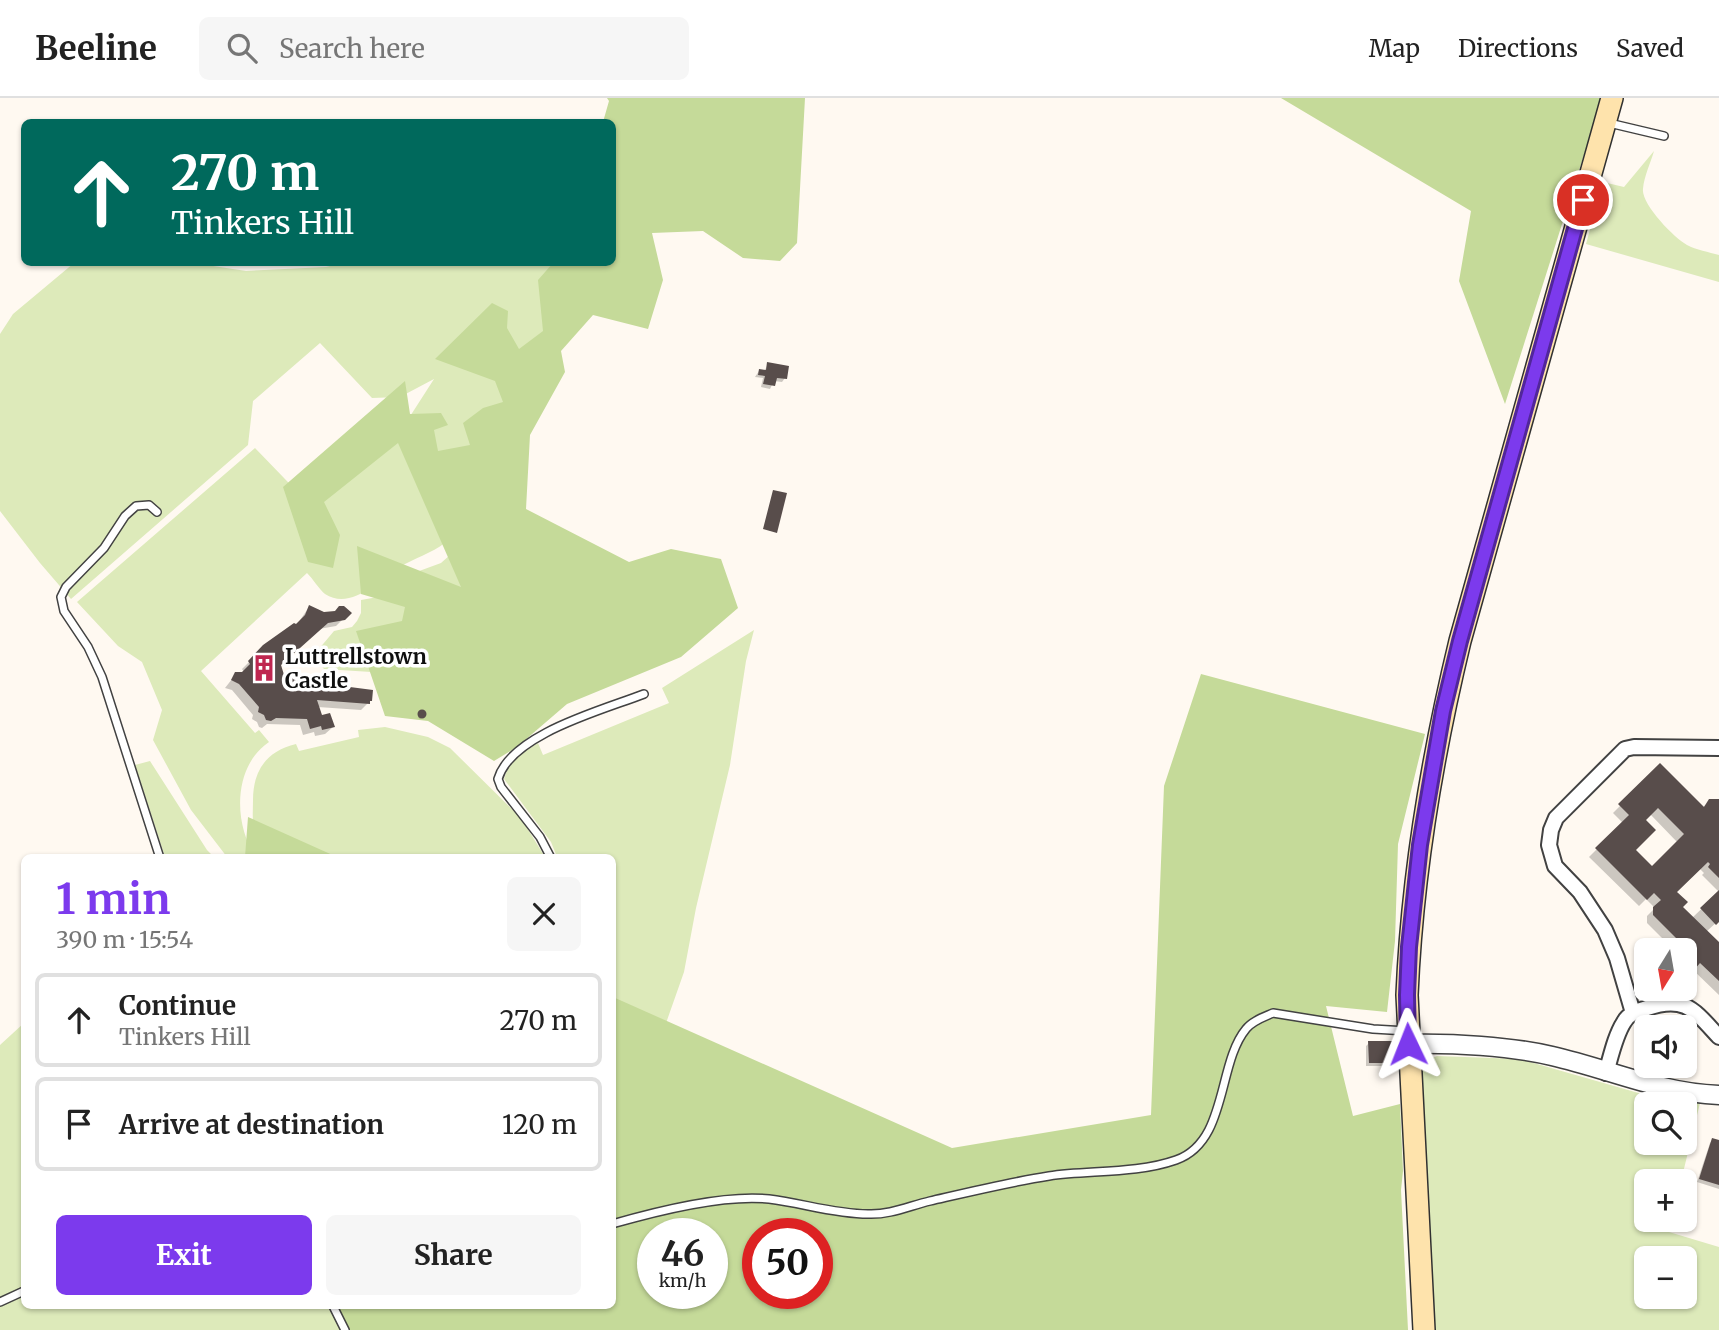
<!DOCTYPE html>
<html lang="en">
<head>
<meta charset="utf-8">
<style>
	body { margin:0; font-family:Merriweather,serif; background:#f6f6f6; color:#222; height:100vh; display:flex; flex-direction:column; font-size:26px; white-space:nowrap }
	* { box-sizing:border-box; margin:0 }
	p { font-size:23px; color:#767676 }
	.icon { flex:none; width:38px; height:38px; fill:none; stroke:currentColor; stroke-width:2; stroke-linecap:round; stroke-linejoin:round }
	.map { position:relative; flex:1; overflow:hidden }
	.sheet { position:absolute; left:21px; top:756px; width:595px; height:455px; display:flex; flex-direction:column; background:#fff; border-radius:10px; box-shadow:0 2px 5px #0004 }
	.sheet>* { flex:none }
	.guide { position:absolute; left:21px; top:21px; width:595px; height:147px; border-radius:10px; box-shadow:0 2px 5px #0004; background:#00695c; color:#fff; overflow:hidden }
	.needle { width:46px; rotate:191deg }
	.controls { position:absolute; left:1634px; top:840px; display:grid; gap:14px }
	.controls a { display:grid; place-items:center; width:63px; height:63px; border-radius:10px; background:#fff; box-shadow:0 2px 5px #0004; font-size:35px }
	.speed { position:absolute; left:637px; top:1120px; display:flex; gap:14px; font-size:35px; font-weight:700; text-align:center }
	.speed>* { display:grid; place-content:center; width:91px; height:91px; border-radius:50%; background:#fff; box-shadow:0 2px 5px #0004; line-height:1 }
	.speed small { font-size:18px; font-weight:400 }
	.speed .limit { border:10px solid #d22; background:#fff; color:#111 }
	.pin { position:absolute; display:grid; place-items:center; width:60px; height:60px; color:#fff; margin:-30px; border:4px solid #fff; border-radius:50%; box-shadow:0 2px 7px #0007 }
	.me { position:absolute; width:77px; margin:-38px; rotate:358deg; stroke-linejoin:round; filter:drop-shadow(0 0 5px #0008) }
	.turn { display:flex; align-items:center; gap:24px; height:147px; padding:0 35px; font-size:32px }
	.turn .icon { width:91px; height:91px; stroke-width:2.5 }
	.turn b { display:block; font-size:49px; line-height:60px }
	.round { display:grid; place-items:center; flex:none; width:74px; height:74px; border-radius:10px; background:#f6f6f6 }
	.overview { display:flex; align-items:center; justify-content:space-between; height:119px; padding:0 35px }
	h1 { font-size:42px; font-weight:700; line-height:52px; color:#7c3aed }
	.cta { display:flex; gap:14px; margin-top:auto; padding:14px 35px }
	.cta a { flex:1; height:80px; border-radius:10px; background:#7c3aed; color:#fff; font-size:28px; font-weight:700; line-height:80px; text-align:center }
	.cta a+a { background:#f6f6f6; color:#222 }
	ul { padding:0; list-style:none }
	li { display:flex; align-items:center; gap:21px; height:94px; margin:0 14px 10px; padding:0 21px; border:4px solid #e0e0e0; border-radius:10px }
	li div { flex:1 }
	li b { display:block; font-size:26px }
	li em { font-style:normal }
	header { display:flex; align-items:center; gap:42px; box-sizing:border-box; height:98px; padding:0 35px; background:#fff; border-bottom:2px solid #e0e0e0 }
	header strong { font-size:33px }
	nav { display:flex; gap:38px; margin-inline-start:auto; font-size:24px }
	.search { width:490px; height:63px; background:#f6f6f6; display:flex; align-items:center; gap:18px; box-sizing:border-box; padding:0 24px; border-radius:10px; color:#767676; font-size:26px }
	.map>svg:first-child { display:block }
	.green { fill:#ddeaba; fill-rule:evenodd }
	.forest { fill:#c5da99; fill-rule:evenodd }
	.shadow { fill:#0003; fill-rule:evenodd }
	.building { fill:#584d4b; fill-rule:evenodd }
	.lines { fill:none; stroke-linecap:round; stroke-linejoin:round }
	.service-casing { stroke:#424242; stroke-width:10 }
	.minor-casing { stroke:#424242; stroke-width:18 }
	.tertiary-casing { stroke:#424242; stroke-width:21 }
	.secondary-casing { stroke:#313131; stroke-width:24 }
	.service { stroke:#fff; stroke-width:7 }
	.minor { stroke:#fff; stroke-width:14 }
	.tertiary { stroke:#fff; stroke-width:18 }
	.secondary { stroke:#fee3ac; stroke-width:21 }
	.route-casing { stroke:#51269a; stroke-width:18 }
	.route { stroke:#7c3aed; stroke-width:12 }
	.labels { text-anchor:middle; dominant-baseline:central; stroke-width:7; stroke-linejoin:round; paint-order:stroke }
	.poi-label { font-size:21px; font-weight:bold; fill:#0f0f0f; stroke:#fff; text-anchor:start }
</style>
</head>
<body>
<header>
<strong>Beeline</strong>
<div class="search"><svg class="icon" aria-label="search" viewBox="0 0 24 24"><circle cx="10" cy="10" r="6"/><path d="M15 15l6 6"/></svg>Search here</div>
<nav><a>Map</a><a>Directions</a><a>Saved</a></nav>
</header>
<div class="map">
<svg width="1719" height="1232" viewBox="0 0 1719 1232">
	<rect width="100%" height="100%" fill="#fff9f1"/>
	<!-- green -->
	<path class="green" d="M 1654,53 C 1651,64 1644,78 1643,91 C 1641,106 1674,140 1687,147 C 1696,152 1709,154 1719,157 L 1719,184 L 1586,146 L 1603,84 L 1624,89 Z
		M 187,164 L 246,173 L 326,169 L 347,164 L 564,165 L 570,226 L 446,444 C 431,456 414,460 398,470 C 379,482 351,513 325,496 C 319,491 313,481 307,475 L 201,573 L 255,635 L 259,632 L 269,644 C 233,668 233,726 256,759 L 227,759 L 191,712 L 153,642 L 162,612 L 142,564 L 118,548 L 77,504 L 255,350 L 313,410 L 407,323 L 434,281 L 400,299 L 372,300 L 320,245 L 253,303 L 248,347 L 71,501 L 40,465 L 0,413 L 0,236 L 13,216 L 74,165 Z
		M 460,448 L 490,466 L 403,576 L 324,571 L 313,558 L 334,533 L 352,529 L 357,523 L 361,515 L 361,502 L 378,499 L 411,476 L 441,465 Z
		M 754,532 L 746,563 L 730,667 L 696,810 L 684,874 L 665,928 L 613,920 L 612,760 L 557,759 L 551,744 L 504,681 C 509,663 522,655 538,645 L 543,657 L 669,605 L 662,590 Z
		M 385,629 L 428,639 L 450,650 L 521,720 L 545,759 L 272,759 C 266,751 257,740 254,730 C 252,722 253,711 253,702 C 253,672 267,653 296,646 L 299,653 L 359,639 L 358,632 Z
		M 150,663 L 207,752 L 214,759 L 165,759 L 135,667 Z
		M 24,925 L 24,1208 L 337,1208 L 349,1232 L 0,1232 L 0,947 Z
		M 1437,958 L 1520,961 L 1656,1000 L 1700,1005 L 1681,1083 L 1647,1083 L 1647,1122 L 1671,1122 L 1669,1134 L 1719,1149 L 1719,1232 L 1431,1232 L 1427,1080 L 1420,973 L 1426,963 ZM 1647,1006 L 1685,1006 L 1685,1045 L 1647,1045 ZM 1647,1160 L 1685,1160 L 1685,1199 L 1647,1199 Z"/>
	<!-- forest -->
	<path class="forest" d="M 607,0 L 805,0 L 797,145 L 780,163 L 743,160 L 703,133 L 652,135 L 663,182 L 648,231 L 593,217 L 561,253 L 565,274 L 530,337 L 526,411 L 629,464 L 671,451 L 721,461 L 738,510 L 681,559 L 567,606 L 517,649 L 494,663 L 428,623 L 385,618 L 356,533 L 402,523 L 405,509 L 361,496 L 357,448 L 461,489 L 398,345 L 324,404 L 340,437 L 333,470 L 308,464 L 283,389 L 405,283 L 410,316 L 441,315 L 448,327 L 434,332 L 438,353 L 470,347 L 463,325 L 483,310 L 503,304 L 495,283 L 435,261 L 492,205 L 508,213 L 507,230 L 519,251 L 543,233 L 538,182 L 553,165 L 612,164 L 612,24 L 603,24 L 609,3 Z
		M 1281,0 L 1602,0 L 1505,306 L 1459,183 L 1471,113 Z
		M 1201,576 L 1425,636 L 1398,746 L 1395,843 L 1387,914 L 1326,908 L 1353,1018 L 1400,1006 L 1403,1073 L 1401,1092 L 1408,1232 L 349,1232 L 337,1208 L 612,1208 L 613,899 L 952,1050 L 1151,1017 L 1164,688 ZM 653,1136 L 712,1136 L 712,1195 L 653,1195 ZM 758,1136 L 817,1136 L 817,1195 L 758,1195 Z
		M 248,719 L 337,759 L 245,759 Z"/>
	<!-- shadow -->
	<path class="shadow" d="M 768,266 L 785,280 L 782,284 L 774,283 L 770,291 L 761,289 L 763,280 L 755,279 L 759,273 L 764,274 Z
		M 309,509 L 323,516 L 349,515 L 336,528 L 319,531 L 279,567 L 283,581 L 303,584 L 371,602 L 361,612 L 318,609 L 321,620 L 333,629 L 325,636 L 315,638 L 314,634 L 303,637 L 300,627 L 267,626 L 262,630 L 259,629 L 257,624 L 252,621 L 253,617 L 232,592 L 225,590 L 236,576 L 244,574 L 242,571 L 264,549 L 296,528 Z
		M 422,613 L 424,615 L 420,621 L 418,619 Z
		M 1660,668 L 1702,710 L 1710,703 L 1719,702 L 1719,794 L 1702,777 L 1704,775 L 1699,770 L 1675,794 L 1681,809 L 1692,820 L 1719,794 L 1719,822 L 1706,834 L 1719,847 L 1719,897 L 1692,871 L 1685,877 L 1687,865 L 1685,852 L 1674,852 L 1647,825 L 1647,818 L 1655,810 L 1646,801 L 1639,808 L 1589,759 L 1623,725 L 1613,715 ZM 1650,716 L 1678,745 L 1652,770 L 1634,752 L 1643,722 Z
		M 1369,945 L 1390,965 L 1387,968 L 1366,968 L 1366,948 Z
		M 1713,1042 L 1719,1044 L 1719,1091 L 1697,1084 L 1710,1045 Z"/>
	<!-- building -->
	<path class="building" d="M 767,264 L 789,268 L 787,281 L 777,280 L 775,288 L 763,286 L 765,278 L 758,277 L 759,271 L 766,272 Z
		M 773,392 L 787,395 L 777,435 L 763,431 Z
		M 309,507 L 324,514 L 335,513 L 339,508 L 344,508 L 352,515 L 345,522 L 328,525 L 281,567 L 285,580 L 301,580 L 304,583 L 319,585 L 373,592 L 372,603 L 370,603 L 370,606 L 317,602 L 322,617 L 330,615 L 335,629 L 322,632 L 321,628 L 310,631 L 307,621 L 276,620 L 271,623 L 266,622 L 264,617 L 258,614 L 259,609 L 239,586 L 231,582 L 235,574 L 242,574 L 250,566 L 248,563 L 263,547 L 294,525 L 296,526 L 305,517 Z
		M417.5 616a4.5 4.5 0 1 1 9 0a4.5 4.5 0 1 1-9 0Z
		M 1660,665 L 1704,709 L 1709,701 L 1719,701 L 1719,780 L 1708,769 L 1710,766 L 1708,764 L 1677,794 L 1688,804 L 1683,809 L 1719,844 L 1719,883 L 1700,865 L 1694,872 L 1686,864 L 1693,857 L 1653,817 L 1653,809 L 1661,802 L 1654,795 L 1647,802 L 1595,750 L 1629,717 L 1618,706 ZM 1658,710 L 1684,736 L 1652,768 L 1636,752 L 1656,732 L 1646,722 Z
		M 1719,792 L 1719,824 L 1716,827 L 1700,810 Z
		M 1368,943 L 1392,943 L 1392,965 L 1369,965 Z
		M 1712,1040 L 1719,1042 L 1719,1087 L 1699,1081 Z"/>
	<g class="lines">
		<defs>
			<path id="service" d="M 1609,25 L 1664,38
				M 157,414 L 149,407 L 136,408 L 125,418 L 104,450 L 66,489 L 61,499 L 64,513 L 88,549 L 102,579 L 160,760
				M 551,760 L 540,739 L 501,689 L 498,681 C 511,636 603,612 644,596
				M 612,1126 C 657,1113 723,1096 769,1101 C 802,1105 835,1116 868,1116 C 890,1117 909,1108 930,1103 C 969,1094 1010,1084 1049,1078 C 1090,1072 1136,1076 1176,1062 C 1228,1044 1217,966 1246,931 C 1252,923 1264,919 1273,915 L 1373,931 L 1407,933
				M 0,1204 L 24,1193
				M 333,1208 L 345,1232"/>
			<path id="minor" d="M 1633,915 L 1617,860 L 1605,832 L 1580,794 L 1555,768 L 1549,747 L 1551,732 L 1556,720 L 1625,651 L 1634,649 L 1719,650
				M 1606,975 C 1611,958 1615,938 1624,924 C 1629,915 1638,913 1647,910 C 1685,897 1694,912 1719,939"/>
			<path id="tertiary" d="M 1408,946 C 1453,945 1509,948 1552,958 C 1609,971 1660,995 1719,997"/>
			<path id="secondary" d="M 1424,1232 L 1407,897 C 1412,778 1432,659 1460,543 L 1612,0"/>
		</defs>
		<!-- service casing -->
		<use href="#service" class="service-casing"/>
		<!-- minor casing -->
		<use href="#minor" class="minor-casing"/>
		<!-- tertiary casing -->
		<use href="#tertiary" class="tertiary-casing"/>
		<!-- secondary casing -->
		<use href="#secondary" class="secondary-casing"/>
		<!-- service -->
		<use href="#service" class="service"/>
		<!-- minor -->
		<use href="#minor" class="minor"/>
		<!-- tertiary -->
		<use href="#tertiary" class="tertiary"/>
		<!-- secondary -->
		<use href="#secondary" class="secondary"/>
	</g>
	<g class="lines">
		<defs>
			<path id="route" d="M 1408,946 L 1407,897 L 1409,849 L 1420,747 L 1443,613 L 1460,543 L 1583,102"/>
		</defs>
		<!-- route casing -->
		<use href="#route" class="route-casing"/>
		<!-- route -->
		<use href="#route" class="route"/>
	</g>
	<!-- icons -->
	<defs>
		<symbol id="building-bare" viewBox="-9 -9 18 18"><path d="M-4-6H4V6H1V3H-1V6H-4ZM-2.5-4.3h1.7v1.8h-1.7ZM.8-4.3h1.7v1.8H.8ZM-2.5-1h1.7V.8h-1.7ZM.8-1h1.7V.8H.8Z" fill="#bf2650" stroke="#fff" stroke-width="2.5" paint-order="stroke"/></symbol>
	</defs>
	<g fill-rule="evenodd">
		<use href="#building-bare" x="245" y="551" width="38" height="38"/>
	</g>
	<g class="labels">
		<!-- poi labels -->
		<g class="poi-label">
			<text x="285" y="558">Luttrellstown<tspan x="285" dy="24">Castle</tspan></text>
		</g>
	</g>
</svg>
<div class="controls">
<a><svg class="needle" viewBox="-14 -14 28 28"><path d="M0-13l5 13h-10z" fill="#e53935"/><path d="M0 13l5-13h-10z" fill="#767676"/></svg></a>
<a><svg class="icon" aria-label="sound" viewBox="0 0 24 24"><path d="M4 9h4l5-4v14l-5-4H4zM17 9q2 3 0 6"/></svg></a>
<a><svg class="icon" aria-label="search" viewBox="0 0 24 24"><circle cx="10" cy="10" r="6"/><path d="M15 15l6 6"/></svg></a>
<a>+</a>
<a>−</a>
</div>
<div class="speed"><div>46<small>km/h</small></div><div class="limit">50</div></div>
<div class="pin" style="left:1583px;top:102px;background:#d93025"><svg class="icon" aria-label="arrive" viewBox="0 0 24 24"><path d="M6 21V4h12l-3 4 3 4H6"/></svg></div>
<svg class="me" style="left:1408px;top:946px" viewBox="-20 -20 40 40"><path d="M0-17L14 15 0 8-14 15z" fill="#7c3aed" stroke="#fff" stroke-width="4"/></svg>
<div class="guide">
<div class="turn"><svg class="icon" aria-label="ahead" viewBox="0 0 24 24"><path d="M12 20V5M6 11l6-6 6 6"/></svg><div><b>270 m</b>Tinkers Hill</div></div>
</div>
<section class="sheet">
<div class="overview"><div><h1>1 min</h1><p>390 m · 15:54</p></div><a class="round"><svg class="icon" aria-label="close" viewBox="0 0 24 24"><path d="M6 6l12 12M18 6L6 18"/></svg></a></div>
<ul>
<li><svg class="icon" aria-label="ahead" viewBox="0 0 24 24"><path d="M12 20V5M6 11l6-6 6 6"/></svg><div><b>Continue</b><p>Tinkers Hill</p></div><em>270 m</em></li>
<li><svg class="icon" aria-label="arrive" viewBox="0 0 24 24"><path d="M6 21V4h12l-3 4 3 4H6"/></svg><div><b>Arrive at destination</b></div><em>120 m</em></li>
</ul>
<div class="cta"><a>Exit</a><a>Share</a></div>
</section>
</div>
</body>
</html>
